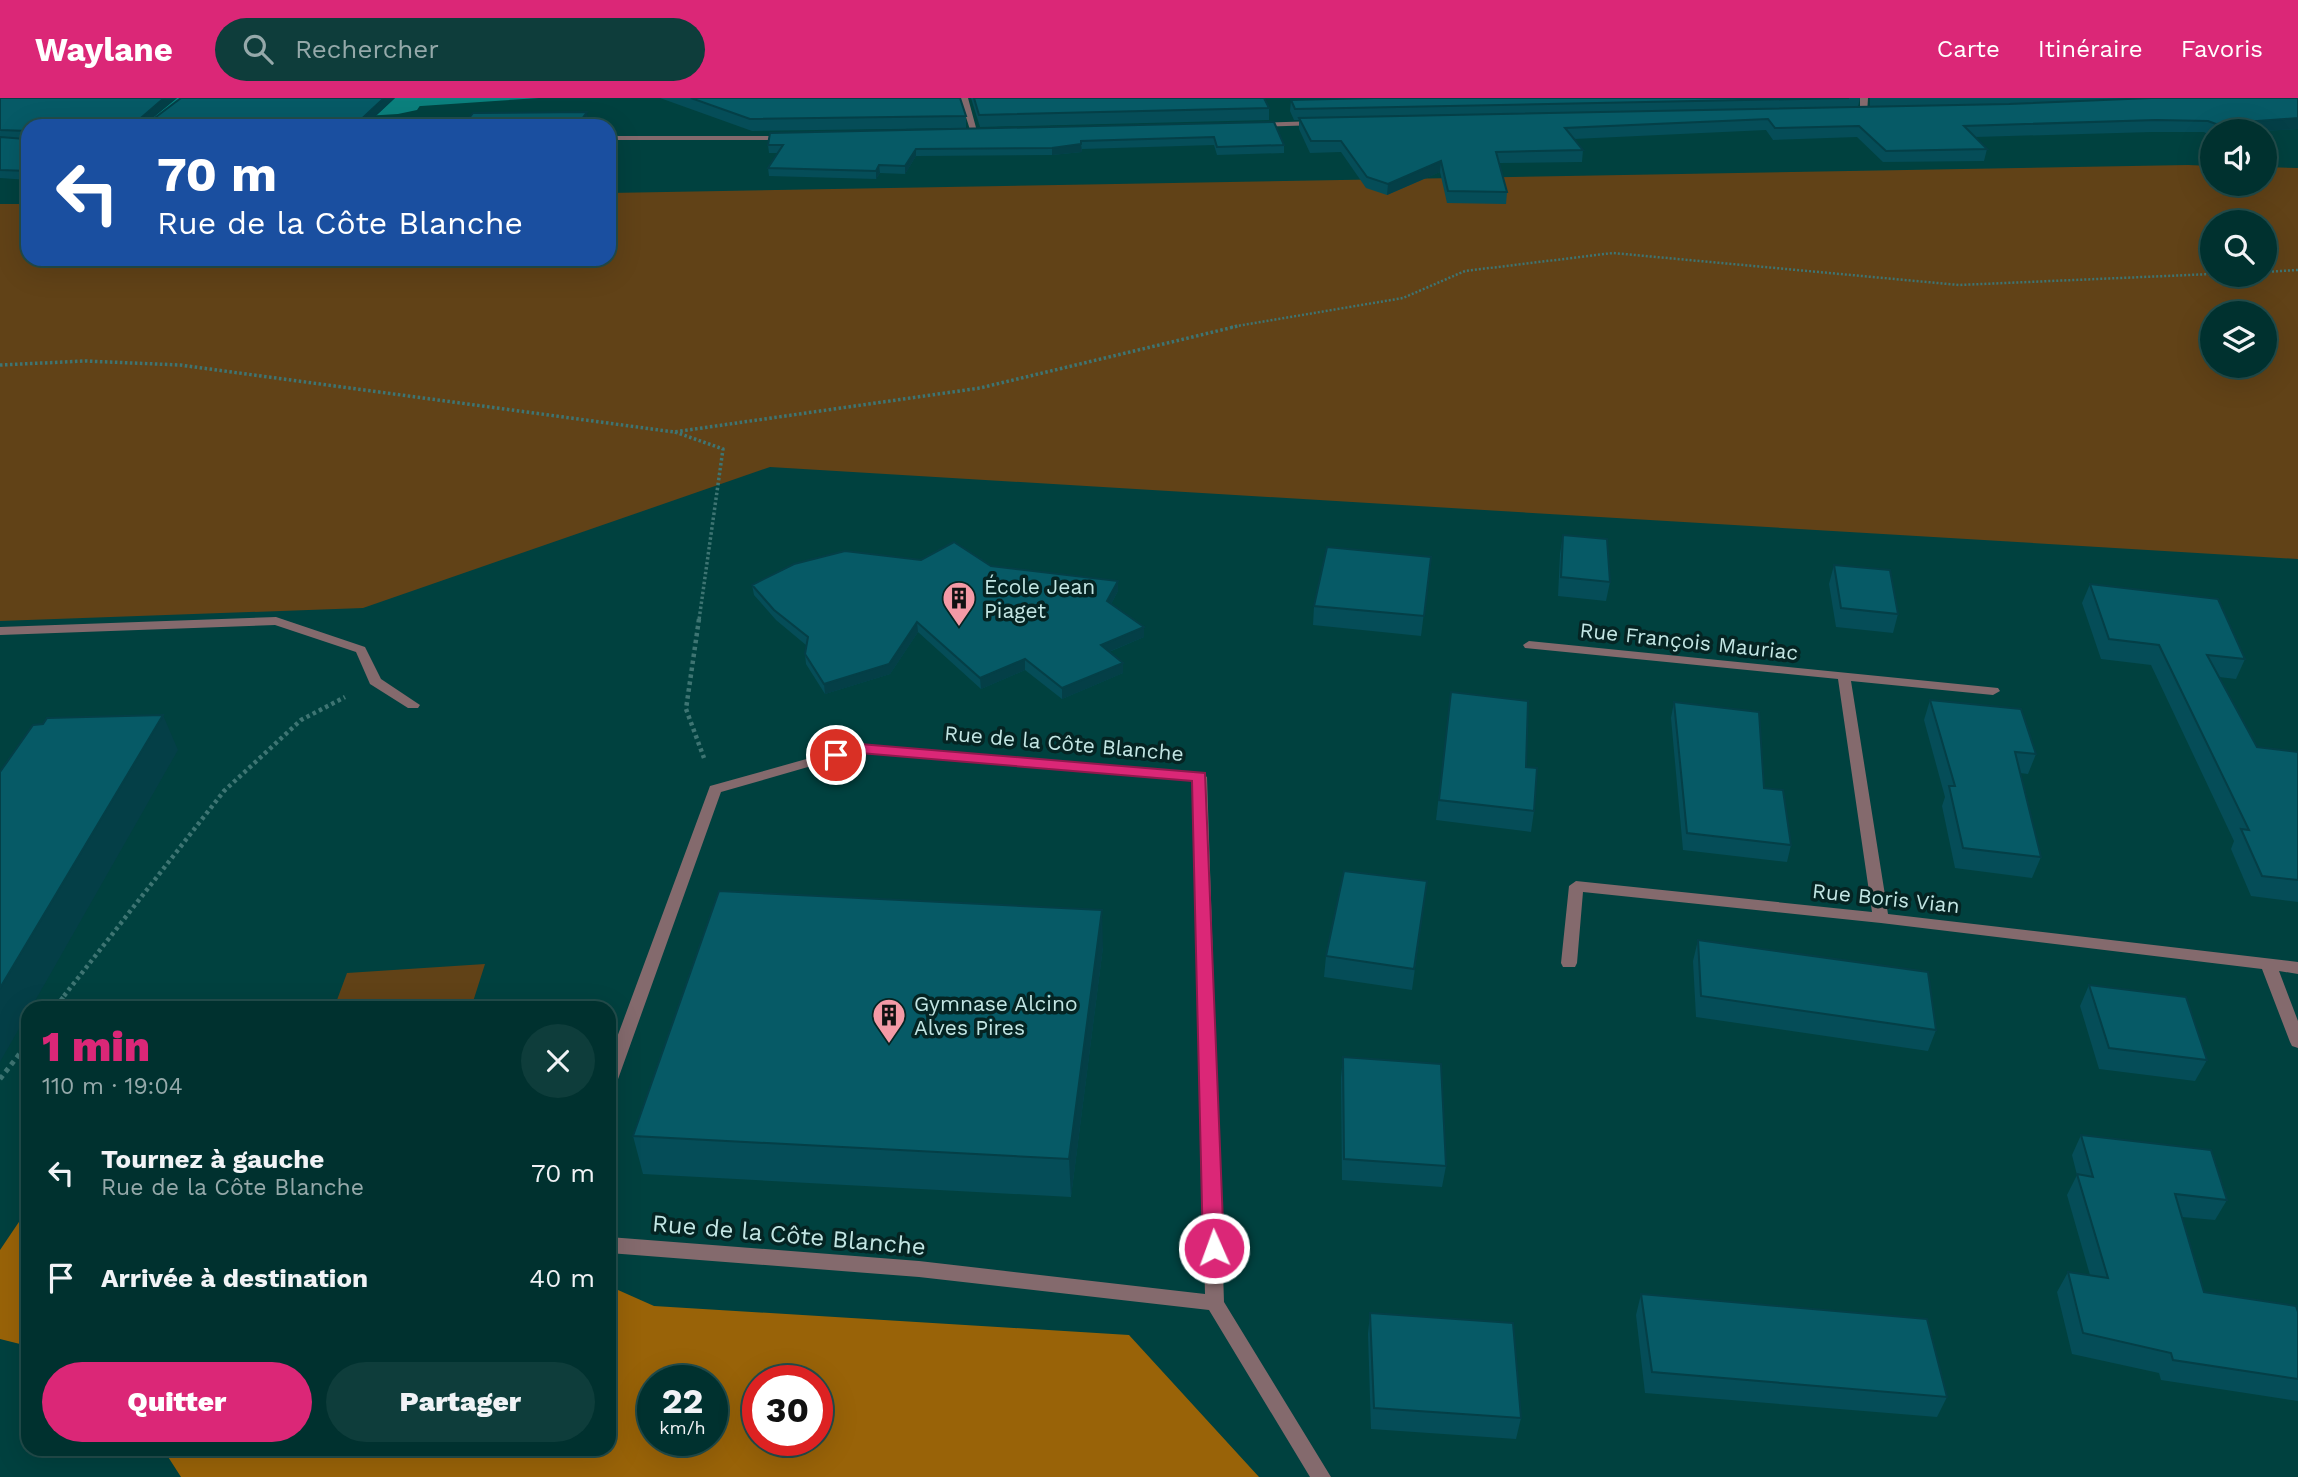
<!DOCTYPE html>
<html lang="fr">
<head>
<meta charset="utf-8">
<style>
	body { margin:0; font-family:"Work Sans",sans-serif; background:#0e3d3b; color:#f1f3f6; height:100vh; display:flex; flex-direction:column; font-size:26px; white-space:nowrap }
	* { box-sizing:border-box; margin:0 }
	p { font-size:23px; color:#95a9aa }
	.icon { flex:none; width:38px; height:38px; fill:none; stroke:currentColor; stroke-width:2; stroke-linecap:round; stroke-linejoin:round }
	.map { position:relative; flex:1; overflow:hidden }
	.sheet { position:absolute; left:21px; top:903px; width:595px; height:455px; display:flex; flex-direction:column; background:#00312f; border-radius:21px; box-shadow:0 7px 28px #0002,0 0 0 2px #224c4b }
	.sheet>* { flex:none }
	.guide { position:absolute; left:21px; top:21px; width:595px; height:147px; border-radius:21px; box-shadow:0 7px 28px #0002,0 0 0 2px #224c4b; background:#1a4fa0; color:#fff; overflow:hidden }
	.fabs { position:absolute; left:2200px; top:21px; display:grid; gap:14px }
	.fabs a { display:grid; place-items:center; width:77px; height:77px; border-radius:50%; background:#00312f; box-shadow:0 7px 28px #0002,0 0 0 2px #224c4b; font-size:35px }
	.speed { position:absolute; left:637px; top:1267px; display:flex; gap:14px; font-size:35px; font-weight:700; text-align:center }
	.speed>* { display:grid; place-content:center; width:91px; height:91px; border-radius:50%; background:#00312f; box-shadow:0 7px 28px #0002,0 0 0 2px #224c4b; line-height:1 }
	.speed small { font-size:18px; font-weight:400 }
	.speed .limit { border:10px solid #d22; background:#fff; color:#111 }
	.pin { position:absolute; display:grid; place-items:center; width:60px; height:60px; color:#fff; margin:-30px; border:4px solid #fff; border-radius:50%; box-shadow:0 2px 7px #0007 }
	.me { position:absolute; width:77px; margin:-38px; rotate:358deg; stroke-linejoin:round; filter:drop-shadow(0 0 5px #0008) }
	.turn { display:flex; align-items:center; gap:24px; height:147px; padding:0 21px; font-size:32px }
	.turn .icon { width:91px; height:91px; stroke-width:2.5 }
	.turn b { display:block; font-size:49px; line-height:60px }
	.round { display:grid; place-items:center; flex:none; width:74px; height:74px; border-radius:37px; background:#0e3d3b }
	.overview { display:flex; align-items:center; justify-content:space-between; height:119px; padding:0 21px }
	h1 { font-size:42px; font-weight:800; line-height:52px; color:#db2777 }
	.action { display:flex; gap:14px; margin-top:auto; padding:14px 21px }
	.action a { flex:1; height:80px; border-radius:42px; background:#db2777; color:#fff; font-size:28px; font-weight:800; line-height:80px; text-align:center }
	.action a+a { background:#0e3d3b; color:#f1f3f6 }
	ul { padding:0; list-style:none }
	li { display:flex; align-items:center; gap:21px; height:105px; padding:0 21px }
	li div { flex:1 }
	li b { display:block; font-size:26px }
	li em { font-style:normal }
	header { display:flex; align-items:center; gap:42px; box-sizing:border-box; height:98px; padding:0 35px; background:#db2777; color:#fff }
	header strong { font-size:33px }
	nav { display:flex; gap:38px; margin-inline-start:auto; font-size:24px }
	.search { width:490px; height:63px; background:#0e3d3b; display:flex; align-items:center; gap:18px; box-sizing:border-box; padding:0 24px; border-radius:38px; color:#95a9aa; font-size:26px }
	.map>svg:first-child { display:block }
	.green { fill:#614217; fill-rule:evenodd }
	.forest { fill:#996308; fill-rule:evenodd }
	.water { fill:#0b807d }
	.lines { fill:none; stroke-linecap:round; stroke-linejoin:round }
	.river { fill:#0b807d; fill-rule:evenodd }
	.path-far3 { stroke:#3e7573; stroke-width:2.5; stroke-dasharray:2 2; stroke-linecap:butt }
	.path-far2 { stroke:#3e7573; stroke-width:3.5; stroke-dasharray:2.5 2.5; stroke-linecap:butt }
	.path-far1 { stroke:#3e7573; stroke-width:4.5; stroke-dasharray:3.5 3.5; stroke-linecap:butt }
	.path { stroke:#3e7573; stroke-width:5; stroke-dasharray:4.5 4.5; stroke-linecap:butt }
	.service { fill:#846a6d; fill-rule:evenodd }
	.minor { fill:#846a6d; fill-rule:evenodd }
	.wall { fill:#054d58 }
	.shaded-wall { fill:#043f47 }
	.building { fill:#065a66; stroke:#043f47; stroke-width:2 }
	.route { fill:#db2777; stroke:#8e194d; stroke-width:2 }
	.labels { text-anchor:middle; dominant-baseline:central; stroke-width:7; stroke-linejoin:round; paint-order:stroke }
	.poi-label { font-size:21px; fill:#c3e6e4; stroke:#052423; text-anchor:start }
	.street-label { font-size:21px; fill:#c3e6e4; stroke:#052423 }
	.near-street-label { font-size:24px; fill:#c3e6e4; stroke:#052423 }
</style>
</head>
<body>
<header>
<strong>Waylane</strong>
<div class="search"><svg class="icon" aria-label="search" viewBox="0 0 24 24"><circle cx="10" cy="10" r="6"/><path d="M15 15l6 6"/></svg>Rechercher</div>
<nav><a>Carte</a><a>Itinéraire</a><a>Favoris</a></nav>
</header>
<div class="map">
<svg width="2298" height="1379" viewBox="0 0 2298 1379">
	<rect width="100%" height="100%" fill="#00413f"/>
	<!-- green -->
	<path class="green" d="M 2188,67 L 2212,68 L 2212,86 L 2264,86 L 2265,69 L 2298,70 L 2298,461 L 770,369 L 363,510 L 0,523 L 0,106 L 28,106 L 28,161 L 609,161 L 609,95 ZM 2212,124 L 2264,124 L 2264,177 L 2212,177 ZM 2212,215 L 2264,215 L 2264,268 L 2212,268 Z
		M 485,866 L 471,910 L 334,910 L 347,875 Z"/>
	<!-- forest -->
	<path class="forest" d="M 25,1115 L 28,1115 L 28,1248 L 0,1241 L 0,1152 Z
		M 609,1188 L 654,1208 L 1129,1237 L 1259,1379 L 181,1379 L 163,1351 L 609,1351 ZM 653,1283 L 712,1283 L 712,1342 L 653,1342 ZM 758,1283 L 817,1283 L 817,1342 L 758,1342 Z"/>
	<!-- water -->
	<path class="water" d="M 282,0 L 539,0 L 362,12 Z"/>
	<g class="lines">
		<!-- river -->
		<path class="river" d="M 94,0 L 425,0 L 417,12 L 398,16 L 193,28 L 28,28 L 28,37 L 0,39 L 0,5 Z"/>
		<!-- path-far3 -->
		<path class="path-far3" d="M 2264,174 L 2298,172
			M 1231,229 L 1403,200 L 1465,173 L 1613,155 L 1959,187 L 2212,176"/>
		<!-- path-far2 -->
		<path class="path-far2" d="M 0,267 L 85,263 L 180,267 L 674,334 L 980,290 L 1238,228
			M 675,334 L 723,351 L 699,522"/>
		<!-- path-far1 -->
		<path class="path-far1" d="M 699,521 L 686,611 L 704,660
			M 64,898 L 224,693 L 301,622 L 345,599"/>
		<!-- path -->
		<path class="path" d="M 55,910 L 66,896
			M 0,981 L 28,945"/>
		<!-- service -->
		<path class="service" d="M 1860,0 L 1868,0 L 1867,16 L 1860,14 Z
			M 276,519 L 365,549 L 381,581 L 420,607 L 418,610 L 408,610 L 370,586 L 356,554 L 275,527 L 0,537 L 0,529 Z"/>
		<!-- minor -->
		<path class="minor" d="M 960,0 L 968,0 L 978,37 L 971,35 Z
			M 1317,23 L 1321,25 L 1320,27 L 1257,29 L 1253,27 L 1257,25 Z
			M 609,38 L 789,38 L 793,40 L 789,42 L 609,42 Z
			M 1529,543 L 1998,590 L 2000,593 L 1993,597 L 1851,583 L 1888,816 L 2298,864 L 2298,876 L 2279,873 L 2298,923 L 2298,950 L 2292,948 L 2290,944 L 2262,871 L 1881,825 L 1583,794 L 1577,865 L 1575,869 L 1563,869 L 1561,865 L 1569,788 L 1576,783 L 1872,814 L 1838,581 L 1525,550 L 1523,547 Z
			M 860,646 L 1200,675 L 1207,679 L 1224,1204 L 1331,1379 L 1310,1379 L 1209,1212 L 919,1179 L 609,1155 L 609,1139 L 919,1163 L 1205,1196 L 1193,683 L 860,654 L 721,694 L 617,984 L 615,988 L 609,990 L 609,961 L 710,688 Z"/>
	</g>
	<!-- wall -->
	<path class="wall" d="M 0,0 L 177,0 L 150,22 L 152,22 L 181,0 L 395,0 L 365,28 L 28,28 L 28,82 L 0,80 Z
		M 660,0 L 960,0 L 966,18 L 966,30 L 752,33 Z
		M 971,0 L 1264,0 L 1269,10 L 1269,22 L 980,29 Z
		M 1860,0 L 1858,9 L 1870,9 L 1870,0 L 2298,0 L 2298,31 L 2264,33 L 2212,33 L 2211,38 L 2204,34 L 2152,34 L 1975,39 L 1987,51 L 1984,63 L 1883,64 L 1857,39 L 1773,42 L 1766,32 L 1574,41 L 1583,52 L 1582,64 L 1499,65 L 1507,94 L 1506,106 L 1447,105 L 1440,74 L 1387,97 L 1366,90 L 1341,54 L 1310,55 L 1299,31 L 1299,22 L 1294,22 L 1290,13 L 1291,2 Z
		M 1274,24 L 1284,47 L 1284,55 L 1217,57 L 1214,47 L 1082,51 L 1082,54 L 1052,57 L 916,58 L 905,76 L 880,75 L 876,81 L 769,78 L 768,70 L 778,55 L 769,55 L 768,47 Z
		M 1563,437 L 1610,484 L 1606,503 L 1558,498 L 1560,456 Z
		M 1431,459 L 1421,538 L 1313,527 L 1314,508 Z
		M 921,462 L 991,468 L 1118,493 L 1111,506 L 1144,539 L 1109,554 L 1123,575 L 1062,601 L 1025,572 L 981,591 L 918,534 L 890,576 L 825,596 L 806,566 L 805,556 L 806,547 L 776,522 L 754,497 L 752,487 Z
		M 1834,467 L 1898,516 L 1893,535 L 1836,529 L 1829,486 Z
		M 2090,486 L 2245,561 L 2236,581 L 2219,579 L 2257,649 L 2298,654 L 2298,804 L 2251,798 L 2231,751 L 2234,743 L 2151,567 L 2101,561 L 2082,505 Z
		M 1451,594 L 1526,669 L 1534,713 L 1531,734 L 1436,722 Z
		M 1930,602 L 2036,656 L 2028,676 L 2020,675 L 2041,759 L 2032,780 L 1955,770 L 1942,708 L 1945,699 L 1924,622 Z
		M 1674,604 L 1764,690 L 1791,747 L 1787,764 L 1683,752 L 1671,620 Z
		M 1427,783 L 1412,892 L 1324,879 L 1326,858 Z
		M 1698,842 L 1936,932 L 1928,953 L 1696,919 L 1693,863 Z
		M 1103,849 L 1071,1099 L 643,1076 L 633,1038 Z
		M 2089,887 L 2207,962 L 2195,983 L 2099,971 L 2080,908 Z
		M 1343,959 L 1446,1068 L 1442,1089 L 1342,1082 L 1341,980 Z
		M 2081,1037 L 2227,1102 L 2215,1122 L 2182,1119 L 2204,1194 L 2298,1214 L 2298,1303 L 2161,1282 L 2159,1275 L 2072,1256 L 2057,1194 L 2068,1174 L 2090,1177 L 2067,1097 L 2077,1077 L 2072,1057 Z
		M 1641,1196 L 1947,1299 L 1937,1319 L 1645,1295 L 1636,1217 Z
		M 1370,1215 L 1521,1320 L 1516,1341 L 1371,1331 L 1368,1236 Z"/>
	<!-- shaded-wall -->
	<path class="shaded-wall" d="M 164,0 L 177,0 L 143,28 L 141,20 Z
		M 384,0 L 395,0 L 365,28 L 354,28 Z
		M 587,14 L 588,21 L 583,28 L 577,28 Z
		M 2298,20 L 2298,31 L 2264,33 L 2213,33 L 2216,26 Z
		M 1081,46 L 1082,54 L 1052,57 L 1052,50 Z
		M 916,51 L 916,58 L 905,76 L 905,68 Z
		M 1441,63 L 1440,74 L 1387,97 L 1388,86 Z
		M 879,67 L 880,75 L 876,81 L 876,73 Z
		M 1118,483 L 1118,493 L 1107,513 L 1107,503 Z
		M 917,524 L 918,534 L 890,576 L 825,596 L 824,586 Z
		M 1144,529 L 1144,539 L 1101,557 L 1101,547 Z
		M 1025,561 L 1025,572 L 981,591 L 980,580 Z
		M 1123,565 L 1123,575 L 1062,601 L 1062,590 Z
		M 163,617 L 178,652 L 31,910 L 28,910 L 28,915 L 0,964 L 0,890 Z
		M 1102,812 L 1103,849 L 1071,1099 L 1069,1061 Z"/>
	<!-- building -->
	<path class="building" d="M 0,0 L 164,0 L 141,20 L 152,22 L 181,0 L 384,0 L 354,28 L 28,28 L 28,73 L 0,72 L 0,39 L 25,41 L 27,33 L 0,32 Z
		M 691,0 L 960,0 L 966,18 L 750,21 Z
		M 974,0 L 1264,0 L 1269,10 L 979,17 Z
		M 1374,0 L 1849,0 L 1295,11 L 1291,2 Z
		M 2151,0 L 2298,0 L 2298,20 L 2216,26 L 2208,23 L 2156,22 L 1964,28 L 1987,51 L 1886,53 L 1859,28 L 1775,30 L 1768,21 L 1565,30 L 1583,52 L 1496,54 L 1507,94 L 1448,93 L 1441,63 L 1388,86 L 1367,79 L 1341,43 L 1311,43 L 1299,20 L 2009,6 Z
		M 587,14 L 577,28 L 463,28 L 473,15 Z
		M 1274,24 L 1284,47 L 1217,49 L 1214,39 L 1081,43 L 1081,46 L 1052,50 L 916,51 L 905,68 L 879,67 L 876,73 L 768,70 L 783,47 L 768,47 L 770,35 Z
		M 1563,437 L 1607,441 L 1610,484 L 1561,479 Z
		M 954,444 L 991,468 L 1118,483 L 1107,503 L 1144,529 L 1101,547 L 1123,565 L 1062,590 L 1025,561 L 980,580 L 917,524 L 889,566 L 824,586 L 805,556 L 808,539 L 774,512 L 752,487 L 794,466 L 845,453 L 921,462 Z
		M 1327,449 L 1431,459 L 1424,518 L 1314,508 Z
		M 1834,467 L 1890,472 L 1898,516 L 1841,510 Z
		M 2090,486 L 2218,501 L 2245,561 L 2207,557 L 2257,649 L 2298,654 L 2298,782 L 2262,778 L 2241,731 L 2249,732 L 2159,547 L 2109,541 Z
		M 1451,594 L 1528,603 L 1526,669 L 1537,670 L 1534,713 L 1439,702 Z
		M 1930,602 L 2021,611 L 2036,656 L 2015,654 L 2041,759 L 1963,750 L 1949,688 L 1955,688 Z
		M 1674,604 L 1759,614 L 1764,690 L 1783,692 L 1791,747 L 1687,735 Z
		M 163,617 L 0,890 L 0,674 L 33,627 L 43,626 L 47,620 Z
		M 1344,773 L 1427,783 L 1414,871 L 1326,858 Z
		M 719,793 L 1102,812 L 1069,1061 L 633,1038 Z
		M 1698,842 L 1928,874 L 1936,932 L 1701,898 Z
		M 2089,887 L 2186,899 L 2207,962 L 2109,950 Z
		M 1343,959 L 1441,966 L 1446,1068 L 1344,1061 Z
		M 2081,1037 L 2211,1052 L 2227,1102 L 2175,1096 L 2204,1194 L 2296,1208 L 2298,1214 L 2298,1281 L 2173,1262 L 2171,1255 L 2083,1235 L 2068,1174 L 2108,1180 L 2077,1076 L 2093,1079 Z
		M 1641,1196 L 1927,1221 L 1947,1299 L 1652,1274 Z
		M 1370,1215 L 1513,1225 L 1521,1320 L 1374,1310 Z"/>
	<!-- route -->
	<path class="route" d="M 860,646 L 1205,675 L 1224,1150 L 1221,1156 L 1214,1158 L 1206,1156 L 1203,1150 L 1192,683 L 860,655 L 836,662 L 828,657 Z"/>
	<!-- icons -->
	<defs>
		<symbol id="building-pin" viewBox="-11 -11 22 30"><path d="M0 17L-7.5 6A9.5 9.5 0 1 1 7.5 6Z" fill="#f49aa6" stroke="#052423"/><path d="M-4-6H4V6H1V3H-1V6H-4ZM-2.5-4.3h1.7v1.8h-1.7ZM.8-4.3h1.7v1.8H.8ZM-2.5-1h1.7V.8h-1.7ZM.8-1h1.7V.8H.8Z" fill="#111"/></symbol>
	</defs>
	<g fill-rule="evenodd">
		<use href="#building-pin" x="940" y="481" width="38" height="52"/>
		<use href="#building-pin" x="870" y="898" width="38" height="52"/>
	</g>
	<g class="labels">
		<!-- poi labels -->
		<g class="poi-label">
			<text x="984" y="488">École Jean<tspan x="984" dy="24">Piaget</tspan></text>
			<text x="914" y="905">Gymnase Alcino<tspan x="914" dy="24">Alves Pires</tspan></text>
		</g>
		<!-- street labels -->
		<g class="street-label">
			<text transform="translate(1689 543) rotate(6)">Rue François Mauriac</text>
			<text transform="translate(1064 645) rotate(5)">Rue de la Côte Blanche</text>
			<text transform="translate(1886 800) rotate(6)">Rue Boris Vian</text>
		</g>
		<!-- near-street labels -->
		<g class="near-street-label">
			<text transform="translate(789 1137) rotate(5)">Rue de la Côte Blanche</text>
		</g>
	</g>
</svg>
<div class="fabs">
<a><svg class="icon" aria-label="sound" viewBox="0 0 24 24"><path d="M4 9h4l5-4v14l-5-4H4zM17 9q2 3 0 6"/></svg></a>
<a><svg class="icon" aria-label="search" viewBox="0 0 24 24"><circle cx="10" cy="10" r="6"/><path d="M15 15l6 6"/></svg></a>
<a><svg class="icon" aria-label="layers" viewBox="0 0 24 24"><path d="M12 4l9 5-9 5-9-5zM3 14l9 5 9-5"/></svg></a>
</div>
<div class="speed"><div>22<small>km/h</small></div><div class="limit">30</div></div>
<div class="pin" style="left:836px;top:657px;background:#d93025"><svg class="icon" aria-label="arrive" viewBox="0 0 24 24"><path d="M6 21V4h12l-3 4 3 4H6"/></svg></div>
<svg class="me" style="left:1214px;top:1150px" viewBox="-20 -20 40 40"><circle r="17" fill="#db2777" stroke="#fff" stroke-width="3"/><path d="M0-11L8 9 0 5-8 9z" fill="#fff"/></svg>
<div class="guide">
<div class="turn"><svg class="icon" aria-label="left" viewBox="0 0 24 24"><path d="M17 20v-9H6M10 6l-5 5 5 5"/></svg><div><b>70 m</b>Rue de la Côte Blanche</div></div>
</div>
<section class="sheet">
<div class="overview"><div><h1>1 min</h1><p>110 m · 19:04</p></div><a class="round"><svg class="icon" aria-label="close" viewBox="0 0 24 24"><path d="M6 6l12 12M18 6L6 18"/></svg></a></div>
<ul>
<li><svg class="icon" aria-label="left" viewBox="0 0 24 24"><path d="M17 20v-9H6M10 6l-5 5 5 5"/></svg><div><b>Tournez à gauche</b><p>Rue de la Côte Blanche</p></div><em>70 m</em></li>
<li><svg class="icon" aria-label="arrive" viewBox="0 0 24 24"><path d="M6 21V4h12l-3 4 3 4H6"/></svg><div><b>Arrivée à destination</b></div><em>40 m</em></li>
</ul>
<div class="action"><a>Quitter</a><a>Partager</a></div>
</section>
</div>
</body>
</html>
